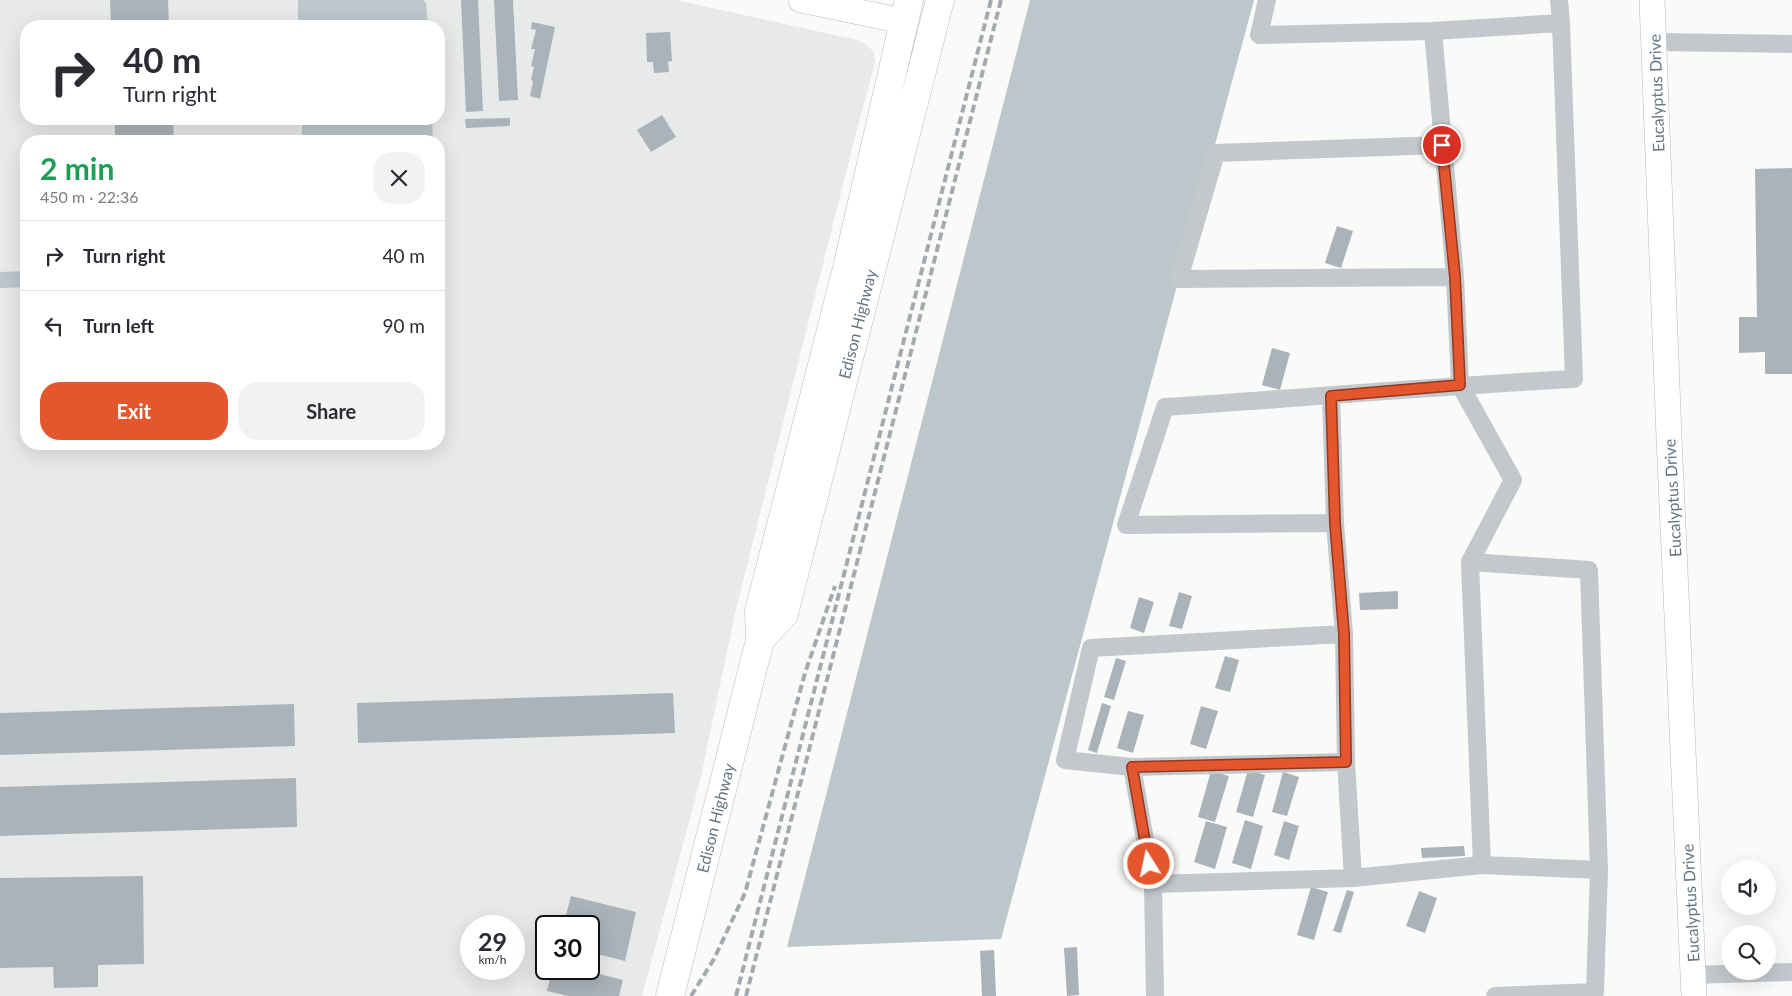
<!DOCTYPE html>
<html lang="en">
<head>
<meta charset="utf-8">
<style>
	body { margin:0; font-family:Lato,sans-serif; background:#f2f2f3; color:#2b2b33; height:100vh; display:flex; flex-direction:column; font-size:19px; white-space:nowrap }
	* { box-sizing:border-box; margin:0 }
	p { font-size:16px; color:#7c7c81 }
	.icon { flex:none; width:28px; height:28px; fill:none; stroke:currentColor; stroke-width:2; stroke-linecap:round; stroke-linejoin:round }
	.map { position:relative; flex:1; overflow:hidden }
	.sheet { position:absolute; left:20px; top:135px; width:425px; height:315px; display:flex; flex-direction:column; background:#fff; border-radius:20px; box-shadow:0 5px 20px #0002 }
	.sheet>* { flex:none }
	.guide { position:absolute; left:20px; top:20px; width:425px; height:105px; border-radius:20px; box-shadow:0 5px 20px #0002; background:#fff; color:#2b2b33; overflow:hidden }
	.fabs { position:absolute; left:1721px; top:860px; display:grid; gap:10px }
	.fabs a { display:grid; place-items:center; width:55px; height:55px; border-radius:50%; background:#fff; box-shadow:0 5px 20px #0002; font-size:25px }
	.speed { position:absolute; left:460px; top:915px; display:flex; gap:10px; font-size:25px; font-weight:700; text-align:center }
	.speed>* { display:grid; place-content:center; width:65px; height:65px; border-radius:50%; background:#fff; box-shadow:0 5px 20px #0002; line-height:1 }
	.speed small { font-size:12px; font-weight:400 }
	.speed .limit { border:2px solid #111; border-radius:8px; background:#fff; color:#111 }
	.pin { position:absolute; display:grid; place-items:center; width:42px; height:42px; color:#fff; margin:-21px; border:2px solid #fff; border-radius:50%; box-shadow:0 1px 5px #0007 }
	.me { position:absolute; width:55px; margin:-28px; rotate:350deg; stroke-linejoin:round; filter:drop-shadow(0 0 4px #0008) }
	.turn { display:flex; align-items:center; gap:18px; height:105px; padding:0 20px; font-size:22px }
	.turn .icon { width:65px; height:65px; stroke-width:2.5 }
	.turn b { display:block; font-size:35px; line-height:42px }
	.round { display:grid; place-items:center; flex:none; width:52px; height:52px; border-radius:20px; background:#f2f2f3 }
	.head { display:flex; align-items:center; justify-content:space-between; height:85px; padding:0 20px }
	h1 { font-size:30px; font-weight:700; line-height:38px; color:#1e9e55 }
	.primary-button { display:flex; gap:10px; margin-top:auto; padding:10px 20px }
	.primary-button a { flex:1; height:58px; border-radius:20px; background:#e4572e; color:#fff; font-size:20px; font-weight:700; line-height:58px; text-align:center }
	.primary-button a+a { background:#f2f2f3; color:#2b2b33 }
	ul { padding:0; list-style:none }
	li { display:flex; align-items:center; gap:15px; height:70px; padding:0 20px; border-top:1px solid #e1e1e2 }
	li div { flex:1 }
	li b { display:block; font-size:19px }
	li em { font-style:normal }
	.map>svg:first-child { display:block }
	.built { fill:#e8e9e9; fill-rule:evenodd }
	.water { fill:#bbc7cb }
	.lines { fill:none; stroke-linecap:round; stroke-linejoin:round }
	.canal { stroke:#bbc7cb; stroke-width:16 }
	.building { fill:#aab3b9 }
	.secondary-casing { stroke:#b3babf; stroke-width:26 }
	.primary-casing { stroke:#b5babe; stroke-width:29 }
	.street { stroke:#c3c8cc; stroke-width:18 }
	.secondary { stroke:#fff; stroke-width:25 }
	.primary { stroke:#fff; stroke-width:28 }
	.rail { stroke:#a2aab0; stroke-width:4; stroke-dasharray:8 4; stroke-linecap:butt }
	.route-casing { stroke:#94391e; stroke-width:12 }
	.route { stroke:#e4572e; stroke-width:9 }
	.labels { text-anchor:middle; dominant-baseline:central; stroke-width:5; stroke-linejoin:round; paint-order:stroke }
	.street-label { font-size:16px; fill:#657683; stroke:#fff }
</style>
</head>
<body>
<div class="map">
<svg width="1792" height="996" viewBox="0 0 1792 996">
	<rect width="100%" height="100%" fill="#fafaf8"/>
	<!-- built -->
	<path class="built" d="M 0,0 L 676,0 L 857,40 L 866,44 L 874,52 L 875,63 L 856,133 L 735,613 L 700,781 L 642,996 L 0,996 ZM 26,26 L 439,26 L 439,119 L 26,119 ZM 26,141 L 439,141 L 439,444 L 26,444 ZM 471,926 L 514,926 L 514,969 L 471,969 ZM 546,926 L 589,926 L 589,969 L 546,969 Z"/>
	<!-- water -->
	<path class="water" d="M 298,0 L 423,0 L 426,3 L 428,26 L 298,26 Z
		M 1030,0 L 1254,0 L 1001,939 L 787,947 Z
		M 302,119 L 432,119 L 433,141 L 302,141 Z"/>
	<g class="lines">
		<!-- canal -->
		<path class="canal" d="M 0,280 L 26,279"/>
	</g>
	<!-- building -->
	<path class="building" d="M 110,0 L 168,0 L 169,26 L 111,26 Z
		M 461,0 L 478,0 L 483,111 L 466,112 Z
		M 494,0 L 513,0 L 518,100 L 499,101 Z
		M 532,22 L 555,27 L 540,99 L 530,96 L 533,81 L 531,80 L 534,67 L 531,66 L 535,49 L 531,49 L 536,30 L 531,29 Z
		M 670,32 L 672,61 L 668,62 L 669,72 L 654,73 L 653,62 L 647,62 L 646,33 Z
		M 662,115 L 676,137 L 651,152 L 637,130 Z
		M 510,118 L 510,126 L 466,128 L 465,119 Z
		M 115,119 L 173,119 L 174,141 L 115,141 Z
		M 1792,168 L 1792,374 L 1765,374 L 1765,352 L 1739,353 L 1739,317 L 1757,317 L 1755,169 Z
		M 1337,226 L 1353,231 L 1341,268 L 1325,263 Z
		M 1272,348 L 1290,353 L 1280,390 L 1262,385 Z
		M 1398,591 L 1398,609 L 1360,610 L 1359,593 Z
		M 1179,592 L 1192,596 L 1182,629 L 1169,626 Z
		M 1139,597 L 1154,602 L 1144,633 L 1130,628 Z
		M 1225,656 L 1239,660 L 1230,692 L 1215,688 Z
		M 1116,658 L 1126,661 L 1114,700 L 1104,697 Z
		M 673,693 L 675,733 L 358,743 L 357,703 Z
		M 1102,703 L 1111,706 L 1097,753 L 1088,750 Z
		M 294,704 L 295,746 L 0,755 L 0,713 Z
		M 1201,706 L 1218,711 L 1206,749 L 1190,744 Z
		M 1128,711 L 1144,715 L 1133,753 L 1117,748 Z
		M 1248,770 L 1265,775 L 1253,817 L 1236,812 Z
		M 1211,771 L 1229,776 L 1215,822 L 1198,817 Z
		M 1283,772 L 1299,777 L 1287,816 L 1272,812 Z
		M 296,778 L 297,827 L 0,836 L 0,787 Z
		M 1245,820 L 1263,826 L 1251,869 L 1232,863 Z
		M 1206,821 L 1227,827 L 1215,869 L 1194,862 Z
		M 1284,821 L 1299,826 L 1289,860 L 1274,855 Z
		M 1464,846 L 1465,856 L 1422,858 L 1421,848 Z
		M 143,876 L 144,964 L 98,965 L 98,987 L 54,988 L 53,967 L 0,968 L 0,878 Z
		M 1311,887 L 1328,892 L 1314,940 L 1297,935 Z
		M 1347,890 L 1354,892 L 1341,933 L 1333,931 Z
		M 1419,891 L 1437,898 L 1425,933 L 1406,926 Z
		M 571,896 L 636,912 L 625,961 L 589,952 L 589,926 L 563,926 Z
		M 1077,947 L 1079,995 L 1067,996 L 1064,948 Z
		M 994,950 L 996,996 L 982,996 L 980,951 Z
		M 552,969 L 580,969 L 623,980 L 619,996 L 568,996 L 547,991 Z"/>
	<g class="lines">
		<defs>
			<path id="secondary" d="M 801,0 L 903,21
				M 1652,0 L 1669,437 L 1694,996"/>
			<path id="primary" d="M 760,640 L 784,614 L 940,0
				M 670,996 L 760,640 L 759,611 L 847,268 L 909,0"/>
		</defs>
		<!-- secondary casing -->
		<use href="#secondary" class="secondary-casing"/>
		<!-- primary casing -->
		<use href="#primary" class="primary-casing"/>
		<!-- street -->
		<path class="street" d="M 1267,0 L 1259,35 L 1433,31 L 1561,23
			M 1433,31 L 1455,277 L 1460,385 L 1513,480 L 1470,562 L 1482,865
			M 1655,42 L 1792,44
			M 1442,145 L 1216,153 L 1179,279 L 1455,277
			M 1331,396 L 1335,523 L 1344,634 L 1346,762 L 1353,878
			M 1335,523 L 1126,525 L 1165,407 C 1302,398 1437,386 1574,379 L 1561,23 L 1559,0
			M 1470,562 L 1589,570 L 1599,870 L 1595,992 L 1495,996
			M 1344,634 L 1091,648 L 1065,760 L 1132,767 L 1346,762
			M 1132,767 L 1153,884 L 1353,878 L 1482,865 L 1599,870
			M 1153,884 L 1155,996
			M 1693,975 L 1792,972"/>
		<!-- secondary -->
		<use href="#secondary" class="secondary"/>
		<!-- primary -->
		<use href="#primary" class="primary"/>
		<!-- rail -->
		<path class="rail" d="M 691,996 L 714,959 L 745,893 L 805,673 L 835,586
			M 736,996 L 991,0
			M 746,996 L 1001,0"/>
	</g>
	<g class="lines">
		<defs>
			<path id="route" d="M 1149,864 L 1132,767 L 1346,762 L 1344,634 L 1335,523 L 1331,396 L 1460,385 L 1455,277 L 1442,145"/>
		</defs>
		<!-- route casing -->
		<use href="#route" class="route-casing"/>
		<!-- route -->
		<use href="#route" class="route"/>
	</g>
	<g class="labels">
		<!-- street labels -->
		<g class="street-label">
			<text transform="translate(1656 93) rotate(-92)">Eucalyptus Drive</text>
			<text transform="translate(857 324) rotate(-76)">Edison Highway</text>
			<text transform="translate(1672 498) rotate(-93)">Eucalyptus Drive</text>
			<text transform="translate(715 818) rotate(-76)">Edison Highway</text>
			<text transform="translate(1690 903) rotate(-93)">Eucalyptus Drive</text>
		</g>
	</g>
</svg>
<div class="fabs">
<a><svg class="icon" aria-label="sound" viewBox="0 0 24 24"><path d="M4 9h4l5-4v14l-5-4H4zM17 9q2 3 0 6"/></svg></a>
<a><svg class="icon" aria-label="search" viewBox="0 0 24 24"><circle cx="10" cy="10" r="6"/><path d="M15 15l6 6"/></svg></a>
</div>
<div class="speed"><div>29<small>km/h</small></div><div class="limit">30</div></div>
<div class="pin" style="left:1442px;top:145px;background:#d93025"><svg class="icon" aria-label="arrive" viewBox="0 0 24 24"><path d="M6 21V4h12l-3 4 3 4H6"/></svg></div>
<svg class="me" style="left:1149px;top:864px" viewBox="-20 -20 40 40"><circle r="17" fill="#e4572e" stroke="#fff" stroke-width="3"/><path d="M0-11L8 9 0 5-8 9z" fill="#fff"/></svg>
<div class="guide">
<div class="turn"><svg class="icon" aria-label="right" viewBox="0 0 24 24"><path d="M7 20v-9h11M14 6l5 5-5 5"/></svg><div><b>40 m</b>Turn right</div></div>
</div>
<section class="sheet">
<div class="head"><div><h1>2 min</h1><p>450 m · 22:36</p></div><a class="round"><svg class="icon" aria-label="close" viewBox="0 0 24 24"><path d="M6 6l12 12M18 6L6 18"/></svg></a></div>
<ul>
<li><svg class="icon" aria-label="right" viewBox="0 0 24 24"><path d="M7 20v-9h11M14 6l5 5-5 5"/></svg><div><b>Turn right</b></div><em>40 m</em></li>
<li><svg class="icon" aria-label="left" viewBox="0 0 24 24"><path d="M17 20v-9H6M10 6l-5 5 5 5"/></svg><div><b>Turn left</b></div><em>90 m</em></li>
</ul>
<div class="primary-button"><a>Exit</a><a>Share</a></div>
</section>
</div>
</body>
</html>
